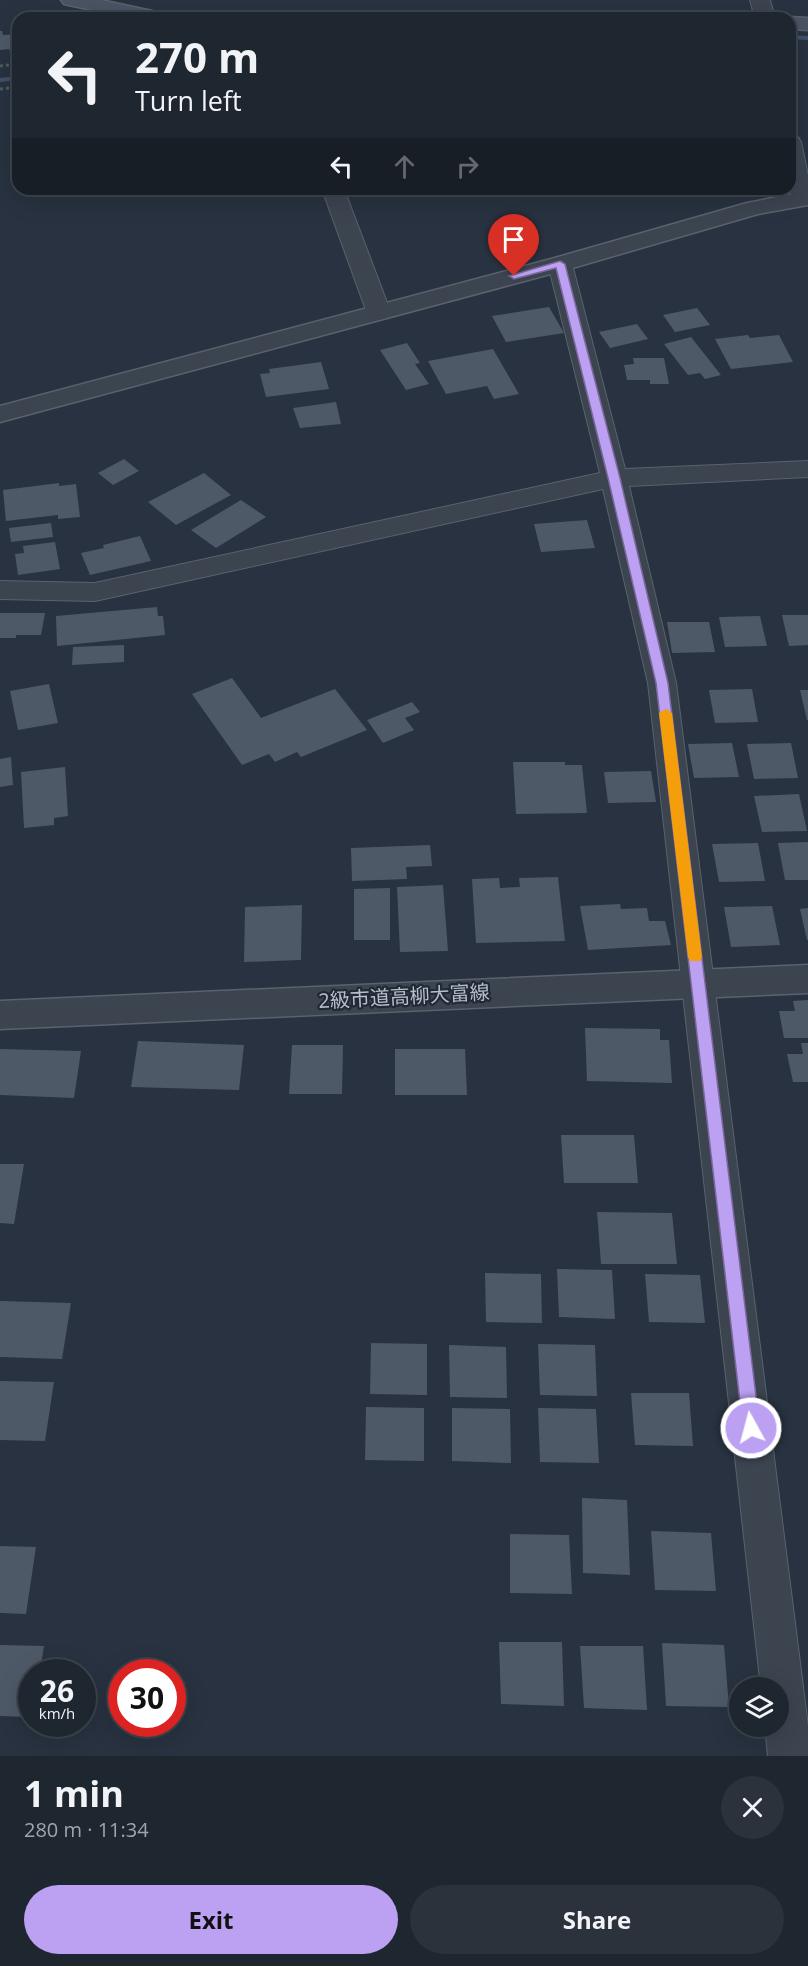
<!DOCTYPE html>
<html lang="en">
<head>
<meta charset="utf-8">
<style>
	body { margin:0; font-family:"Open Sans","Noto Sans JP",sans-serif; background:#2b323c; color:#f1f3f6; height:100vh; display:flex; flex-direction:column; font-size:22px; white-space:nowrap }
	* { box-sizing:border-box; margin:0 }
	p { font-size:20px; color:#a1a5ab }
	.icon { flex:none; width:33px; height:33px; fill:none; stroke:currentColor; stroke-width:2; stroke-linecap:round; stroke-linejoin:round }
	.map { position:relative; height:1756px; overflow:hidden }
	.sheet { display:flex; flex-direction:column; background:#1e2630; flex:1 }
	.sheet>* { flex:none }
	.top-card { position:absolute; left:12px; top:12px; width:784px; height:183px; border-radius:18px; box-shadow:0 6px 24px #0002,0 0 0 2px #3c434c; background:#1e2630; color:#f1f3f6; overflow:hidden }
	.buttons { position:absolute; left:729px; top:1677px; display:grid; gap:12px }
	.buttons a { display:grid; place-items:center; width:60px; height:60px; border-radius:50%; background:#1e2630; box-shadow:0 6px 24px #0002,0 0 0 2px #3c434c; font-size:30px }
	.speed { position:absolute; left:18px; top:1659px; display:flex; gap:12px; font-size:30px; font-weight:700; text-align:center }
	.speed>* { display:grid; place-content:center; width:78px; height:78px; border-radius:50%; background:#1e2630; box-shadow:0 6px 24px #0002,0 0 0 2px #3c434c; line-height:1 }
	.speed small { font-size:15px; font-weight:400 }
	.speed .limit { border:9px solid #d22; background:#fff; color:#111 }
	.pin { position:absolute; display:grid; place-items:center; width:51px; height:51px; color:#fff; margin:-62px -26px; border-radius:50% 50% 50% 0; rotate:-45deg; box-shadow:0 0 6px #0007 }
	.pin .icon { rotate:45deg }
	.me { position:absolute; width:66px; margin:-33px; rotate:353deg; stroke-linejoin:round; filter:drop-shadow(0 0 4px #0008) }
	.turn { display:flex; align-items:center; gap:21px; height:126px; padding:0 24px; font-size:27px }
	.turn .icon { width:78px; height:78px; stroke-width:2.5 }
	.turn b { display:block; font-size:42px; line-height:51px }
	.lanes { display:flex; align-items:center; height:57px; padding:0 24px; background:#0003; justify-content:center; gap:30px; direction:ltr }
	.lanes .off { opacity:.35 }
	.round { display:grid; place-items:center; flex:none; width:63px; height:63px; border-radius:32px; background:#2b323c }
	.head { display:flex; align-items:center; justify-content:space-between; height:102px; padding:0 24px }
	h1 { font-size:36px; font-weight:700; line-height:45px }
	.action { display:flex; gap:12px; margin-top:auto; padding:12px 24px }
	.action a { flex:1; height:69px; border-radius:36px; background:#bca0f2; color:#111; font-size:24px; font-weight:700; line-height:69px; text-align:center }
	.action a+a { background:#2b323c; color:#f1f3f6 }
	.map>svg:first-child { display:block }
	.lines { fill:none; stroke-linecap:round; stroke-linejoin:round }
	.stream { fill:#3f5068; fill-rule:evenodd }
	.building { fill:#4e5968 }
	.minor-casing { stroke:#59626d; stroke-width:2 }
	.tertiary-casing { stroke:#59626d; stroke-width:3 }
	.secondary-casing { stroke:#59626d; stroke-width:3 }
	.path { stroke:#4a5d60; stroke-width:3; stroke-dasharray:3 3; stroke-linecap:butt }
	.minor { fill:#3c4450; fill-rule:evenodd }
	.tertiary { fill:#3c4450; fill-rule:evenodd }
	.secondary { fill:#4a5363; fill-rule:evenodd }
	.route { fill:#bca0f2; stroke:#7a689d; stroke-width:1.5 }
	.slow { fill:#f59e0b }
	.labels { text-anchor:middle; dominant-baseline:central; stroke-width:4.5; stroke-linejoin:round; paint-order:stroke }
	.street-label { font-size:20px; fill:#b8bfca; stroke:#202935 }
</style>
</head>
<body>
<div class="map">
<svg width="808" height="1756" viewBox="0 0 808 1756">
	<rect width="100%" height="100%" fill="#283240"/>
	<g class="lines">
		<!-- stream -->
		<path class="stream" d="M 790,35 L 808,36 L 808,40 L 790,39 Z
			M 18,76 L 18,80 L 0,82 L 0,78 Z"/>
	</g>
	<!-- building -->
	<path class="building" d="M 0,31 L 2,31 L 3,35 L 18,34 L 18,55 L 11,56 L 9,49 L 0,50 Z
		M 549,307 L 564,333 L 506,342 L 492,316 Z
		M 697,308 L 710,325 L 675,332 L 663,315 Z
		M 637,324 L 648,339 L 610,348 L 599,332 Z
		M 748,335 L 750,338 L 779,335 L 793,362 L 731,369 L 715,339 Z
		M 691,337 L 721,375 L 705,379 L 700,373 L 688,375 L 664,344 Z
		M 407,343 L 420,363 L 415,364 L 429,384 L 406,390 L 380,350 Z
		M 493,349 L 519,394 L 494,399 L 487,386 L 446,394 L 428,361 Z
		M 633,358 L 664,358 L 669,384 L 650,384 L 650,380 L 627,380 L 624,365 L 634,364 Z
		M 321,362 L 329,389 L 266,397 L 260,374 L 270,373 L 269,369 Z
		M 336,402 L 341,424 L 300,428 L 293,408 Z
		M 124,459 L 139,471 L 113,485 L 98,473 Z
		M 204,473 L 231,495 L 176,525 L 148,502 Z
		M 59,483 L 59,486 L 76,484 L 80,517 L 58,519 L 58,515 L 6,521 L 3,490 Z
		M 241,500 L 266,517 L 216,548 L 191,530 Z
		M 587,520 L 595,548 L 541,552 L 534,524 Z
		M 51,523 L 53,537 L 11,542 L 9,528 Z
		M 140,536 L 151,561 L 90,575 L 81,553 L 104,548 L 103,545 Z
		M 55,542 L 60,569 L 18,575 L 15,554 L 24,553 L 23,546 Z
		M 157,607 L 158,616 L 163,616 L 165,635 L 57,646 L 56,616 Z
		M 0,613 L 45,613 L 41,635 L 16,635 L 16,638 L 0,638 Z
		M 782,615 L 808,615 L 808,645 L 789,646 Z
		M 760,616 L 767,646 L 725,647 L 719,617 Z
		M 667,622 L 709,622 L 715,652 L 672,653 Z
		M 124,645 L 124,662 L 72,665 L 73,647 Z
		M 232,678 L 261,718 L 335,689 L 367,730 L 301,757 L 297,752 L 275,762 L 269,754 L 242,765 L 192,694 Z
		M 49,684 L 58,723 L 18,730 L 10,691 Z
		M 752,689 L 758,722 L 715,723 L 709,690 Z
		M 800,690 L 808,690 L 808,720 L 807,720 Z
		M 412,702 L 420,712 L 405,718 L 414,730 L 383,743 L 367,720 Z
		M 732,743 L 739,777 L 694,778 L 688,744 Z
		M 791,743 L 798,778 L 754,779 L 747,744 Z
		M 11,757 L 13,785 L 0,787 L 0,759 Z
		M 513,762 L 565,762 L 565,765 L 582,765 L 587,813 L 516,814 Z
		M 65,767 L 68,816 L 54,818 L 54,825 L 24,828 L 21,772 Z
		M 651,771 L 656,802 L 608,803 L 604,772 Z
		M 799,794 L 807,831 L 762,832 L 754,796 Z
		M 808,842 L 808,880 L 785,880 L 778,843 Z
		M 758,843 L 765,881 L 719,882 L 712,844 Z
		M 430,845 L 432,866 L 406,867 L 407,879 L 352,881 L 351,848 Z
		M 558,877 L 565,941 L 476,943 L 472,879 L 499,878 L 500,888 L 520,887 L 519,878 Z
		M 443,885 L 448,951 L 400,952 L 397,887 Z
		M 390,888 L 390,940 L 354,940 L 354,889 Z
		M 620,904 L 621,909 L 647,908 L 649,921 L 665,921 L 671,945 L 588,950 L 580,906 Z
		M 302,905 L 301,960 L 244,962 L 245,907 Z
		M 772,906 L 780,945 L 731,947 L 724,907 Z
		M 808,908 L 808,940 L 807,940 L 800,909 Z
		M 808,1000 L 808,1038 L 784,1038 L 779,1011 L 795,1011 L 793,1001 Z
		M 585,1028 L 660,1029 L 660,1040 L 669,1040 L 672,1083 L 587,1081 Z
		M 138,1041 L 244,1045 L 239,1090 L 131,1087 Z
		M 801,1043 L 808,1043 L 808,1082 L 793,1082 L 787,1054 L 803,1054 Z
		M 292,1045 L 343,1045 L 342,1094 L 289,1094 Z
		M 0,1049 L 81,1051 L 74,1098 L 0,1095 Z
		M 395,1049 L 465,1049 L 467,1095 L 395,1095 Z
		M 561,1135 L 634,1135 L 638,1183 L 564,1183 Z
		M 0,1164 L 24,1164 L 14,1224 L 0,1223 Z
		M 597,1212 L 672,1213 L 677,1264 L 601,1264 Z
		M 557,1269 L 612,1270 L 615,1319 L 559,1317 Z
		M 485,1273 L 541,1274 L 542,1323 L 486,1322 Z
		M 645,1274 L 700,1275 L 705,1323 L 649,1322 Z
		M 0,1301 L 71,1303 L 62,1359 L 0,1357 Z
		M 371,1343 L 427,1344 L 427,1395 L 370,1394 Z
		M 538,1344 L 595,1345 L 597,1396 L 540,1395 Z
		M 449,1345 L 506,1347 L 507,1398 L 450,1397 Z
		M 0,1381 L 54,1382 L 45,1441 L 0,1440 Z
		M 631,1393 L 689,1393 L 693,1446 L 635,1445 Z
		M 366,1407 L 424,1408 L 424,1461 L 365,1460 Z
		M 452,1408 L 510,1409 L 511,1463 L 452,1461 Z
		M 538,1408 L 596,1409 L 599,1463 L 540,1462 Z
		M 582,1498 L 627,1500 L 630,1575 L 583,1573 Z
		M 651,1531 L 711,1533 L 716,1591 L 655,1590 Z
		M 510,1534 L 569,1535 L 572,1594 L 510,1593 Z
		M 0,1546 L 36,1547 L 26,1614 L 0,1613 Z
		M 499,1642 L 562,1642 L 564,1706 L 501,1704 Z
		M 662,1643 L 724,1645 L 729,1707 L 666,1706 Z
		M 0,1645 L 44,1646 L 40,1672 L 32,1672 L 32,1717 L 0,1716 Z
		M 580,1646 L 643,1646 L 647,1710 L 584,1708 Z"/>
	<g class="lines">
		<defs>
			<path id="minor" d="M 750,0 L 770,0 L 775,18 L 755,18 Z
				M 790,136 L 798,137 L 801,142 L 808,175 L 808,204 L 794,204 L 789,189 Z
				M 322,189 L 344,189 L 391,313 L 387,318 L 379,320 L 371,318 L 367,313 Z
				M 560,257 L 568,259 L 572,264 L 625,469 L 808,461 L 808,477 L 629,486 L 676,683 L 808,1726 L 808,1756 L 768,1756 L 765,1726 L 778,1726 L 778,1688 L 761,1688 L 648,683 L 603,489 L 95,601 L 0,599 L 0,581 L 95,583 L 600,473 L 548,264 L 552,259 Z"/>
			<path id="tertiary" d="M 808,191 L 808,205 L 758,214 L 569,269 L 0,422 L 0,406 L 551,259 L 747,203 Z
				M 808,965 L 808,993 L 0,1029 L 0,1001 Z"/>
			<path id="secondary" d="M 61,0 L 101,0 L 166,14 L 169,18 L 129,18 L 64,4 Z
				M 790,17 L 808,18 L 808,30 L 790,29 L 790,18 L 785,18 Z"/>
		</defs>
		<!-- minor casing -->
		<use href="#minor" class="minor-casing"/>
		<!-- tertiary casing -->
		<use href="#tertiary" class="tertiary-casing"/>
		<!-- secondary casing -->
		<use href="#secondary" class="secondary-casing"/>
		<!-- path -->
		<path class="path" d="M 0,66 L 18,64
			M 0,89 L 18,87"/>
		<!-- minor -->
		<use href="#minor" class="minor"/>
		<!-- tertiary -->
		<use href="#tertiary" class="tertiary"/>
		<!-- secondary -->
		<use href="#secondary" class="secondary"/>
	</g>
	<!-- route -->
	<path class="route" d="M 560,261 L 565,264 L 620,478 L 668,683 L 760,1428 L 757,1433 L 751,1436 L 745,1433 L 743,1428 L 656,683 L 608,478 L 556,268 L 514,279 L 509,276 Z"/>
	<!-- slow -->
	<path class="slow" d="M 666,709 L 672,713 L 702,957 L 700,961 L 690,961 L 688,957 L 659,713 Z"/>
	<g class="labels">
		<!-- street labels -->
		<g class="street-label">
			<text transform="translate(404 996) rotate(-3)">2級市道高柳大富線</text>
		</g>
	</g>
</svg>
<div class="buttons">
<a><svg class="icon" aria-label="layers" viewBox="0 0 24 24"><path d="M12 4l9 5-9 5-9-5zM3 14l9 5 9-5"/></svg></a>
</div>
<div class="speed"><div>26<small>km/h</small></div><div class="limit">30</div></div>
<div class="pin" style="left:514px;top:276px;background:#d93025"><svg class="icon" aria-label="arrive" viewBox="0 0 24 24"><path d="M6 21V4h12l-3 4 3 4H6"/></svg></div>
<svg class="me" style="left:751px;top:1428px" viewBox="-20 -20 40 40"><circle r="17" fill="#bca0f2" stroke="#fff" stroke-width="3"/><path d="M0-11L8 9 0 5-8 9z" fill="#fff"/></svg>
<div class="top-card">
<div class="turn"><svg class="icon" aria-label="left" viewBox="0 0 24 24"><path d="M17 20v-9H6M10 6l-5 5 5 5"/></svg><div><b>270 m</b>Turn left</div></div>
<div class="lanes"><svg class="icon" aria-label="left" viewBox="0 0 24 24"><path d="M17 20v-9H6M10 6l-5 5 5 5"/></svg><svg class="icon off" aria-label="ahead" viewBox="0 0 24 24"><path d="M12 20V5M6 11l6-6 6 6"/></svg><svg class="icon off" aria-label="right" viewBox="0 0 24 24"><path d="M7 20v-9h11M14 6l5 5-5 5"/></svg></div>
</div>
</div>
<section class="sheet">
<div class="head"><div><h1>1 min</h1><p>280 m · 11:34</p></div><a class="round"><svg class="icon" aria-label="close" viewBox="0 0 24 24"><path d="M6 6l12 12M18 6L6 18"/></svg></a></div>
<div class="action"><a>Exit</a><a>Share</a></div>
</section>
</body>
</html>
